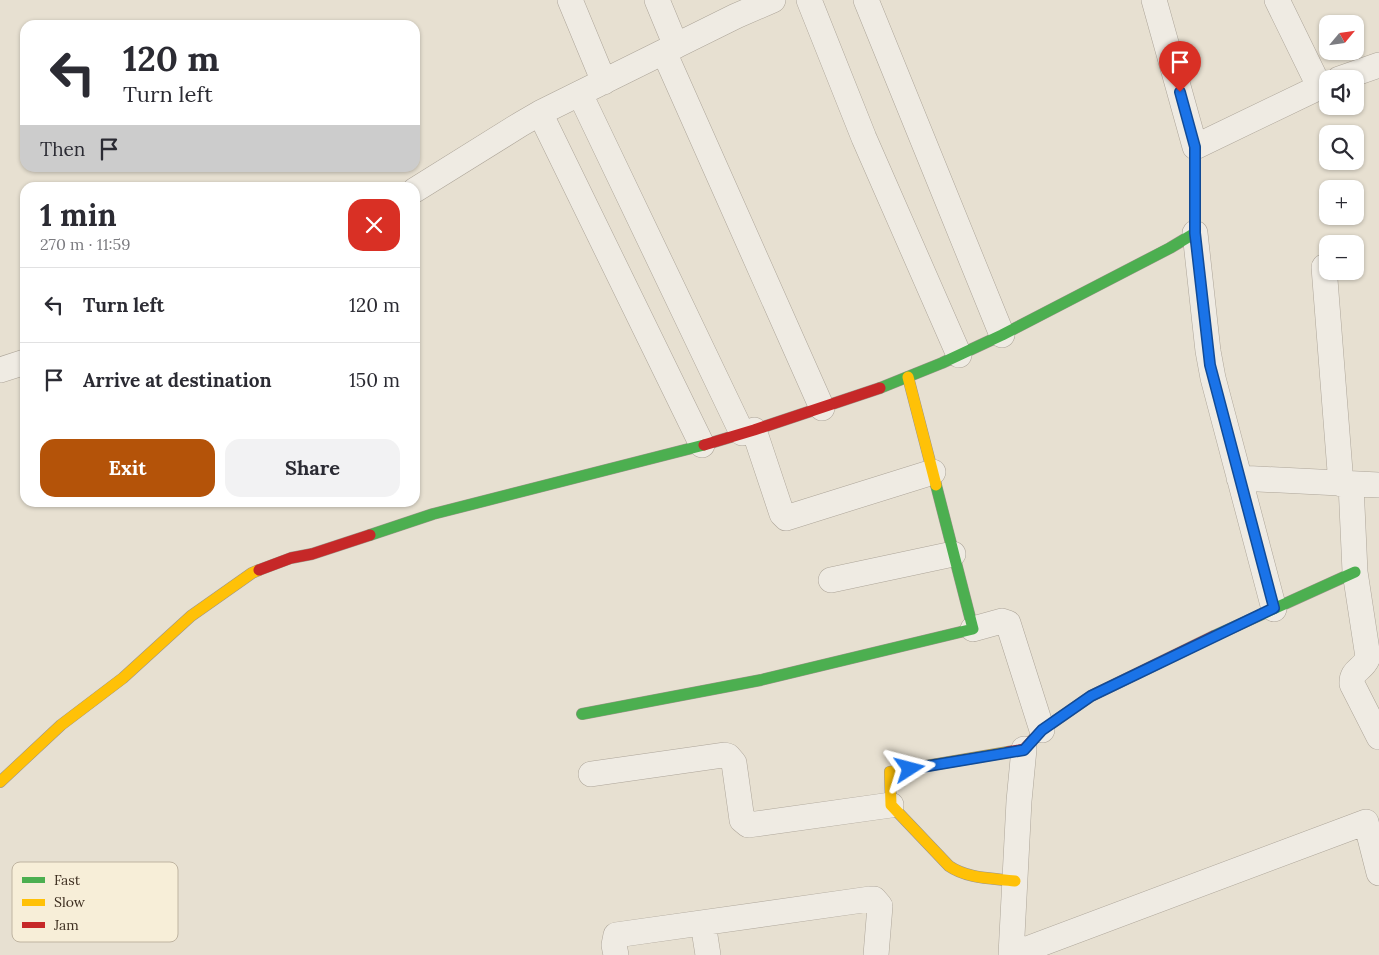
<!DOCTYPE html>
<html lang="en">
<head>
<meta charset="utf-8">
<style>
	body { margin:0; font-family:Lora,serif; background:#f2f2f3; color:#2b2b33; height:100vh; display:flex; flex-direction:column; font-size:19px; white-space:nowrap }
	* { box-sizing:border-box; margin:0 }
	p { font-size:16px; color:#7c7c81 }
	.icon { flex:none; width:28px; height:28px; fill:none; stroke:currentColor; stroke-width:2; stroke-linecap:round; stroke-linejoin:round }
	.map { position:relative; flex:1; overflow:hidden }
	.side { position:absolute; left:20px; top:182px; width:400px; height:325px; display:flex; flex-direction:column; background:#fff; border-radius:15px; box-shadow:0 1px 4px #0004 }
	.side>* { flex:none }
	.banner { position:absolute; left:20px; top:20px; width:400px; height:152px; border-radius:15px; box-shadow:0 1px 4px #0004; background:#fff; color:#2b2b33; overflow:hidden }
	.needle { width:32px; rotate:61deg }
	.tools { position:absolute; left:1319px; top:15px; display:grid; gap:10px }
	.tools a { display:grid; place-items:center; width:45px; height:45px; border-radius:10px; background:#fff; box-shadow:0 1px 4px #0004; font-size:25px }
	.pin { position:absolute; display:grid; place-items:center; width:42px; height:42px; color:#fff; margin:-51px -21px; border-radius:50% 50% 50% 0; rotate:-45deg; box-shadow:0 0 5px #0007 }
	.pin .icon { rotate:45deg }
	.me { position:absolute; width:55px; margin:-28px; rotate:81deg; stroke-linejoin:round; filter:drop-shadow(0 0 4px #0008) }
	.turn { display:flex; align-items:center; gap:18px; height:105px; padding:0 20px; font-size:22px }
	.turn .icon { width:65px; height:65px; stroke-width:2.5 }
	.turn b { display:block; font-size:35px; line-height:42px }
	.then { display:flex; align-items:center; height:48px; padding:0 20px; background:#0003; gap:10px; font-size:19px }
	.round { display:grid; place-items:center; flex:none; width:52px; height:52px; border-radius:15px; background:#f2f2f3 }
	.headline { display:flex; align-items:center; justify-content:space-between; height:85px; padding:0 20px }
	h1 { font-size:30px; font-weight:800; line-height:38px }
	.action { display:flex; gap:10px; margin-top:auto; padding:10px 20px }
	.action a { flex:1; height:58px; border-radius:15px; background:#b45309; color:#fff; font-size:20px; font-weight:800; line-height:58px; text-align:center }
	.action a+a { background:#f2f2f3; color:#2b2b33 }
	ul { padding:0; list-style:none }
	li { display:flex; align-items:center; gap:15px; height:75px; padding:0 20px; border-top:1px solid #e1e1e2 }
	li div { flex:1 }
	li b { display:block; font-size:19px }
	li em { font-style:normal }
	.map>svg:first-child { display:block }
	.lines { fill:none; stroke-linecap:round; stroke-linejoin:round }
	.street-casing { stroke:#ada599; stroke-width:26 }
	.fast-casing { stroke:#9c958a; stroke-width:12 }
	.slow-casing { stroke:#9c958a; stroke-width:12 }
	.jam-casing { stroke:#9c958a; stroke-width:12 }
	.street { stroke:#efebe3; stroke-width:25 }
	.fast { stroke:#4caf50; stroke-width:11 }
	.slow { stroke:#ffc107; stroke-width:11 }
	.jam { stroke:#c62828; stroke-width:11 }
	.route-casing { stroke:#114b97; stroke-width:12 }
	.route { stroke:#1a73e8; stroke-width:9 }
	.key { fill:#f7eed8; stroke:#bfb4a1; stroke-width:1 }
	.key-label { font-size:14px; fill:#3d2e20 }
</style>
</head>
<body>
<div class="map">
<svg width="1379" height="955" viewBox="0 0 1379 955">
	<rect width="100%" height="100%" fill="#e7e0d1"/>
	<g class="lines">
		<defs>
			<path id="street" d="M 570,0 L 604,82
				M 657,0 L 676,46
				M 809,0 L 864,138 L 959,355
				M 866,0 L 1002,335
				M 1154,0 L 1195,147 L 1328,83
				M 1277,0 L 1319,86
				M 664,52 L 822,408
				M 1339,79 L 1379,65
				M 580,94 L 742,433
				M 540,113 L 702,445
				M 415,190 L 521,124 L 540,113 L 736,16 L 773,0
				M 1195,233 L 1208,351 L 1213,378 L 1274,609
				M 1324,267 L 1341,484
				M 0,370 L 25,362
				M 754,430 L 782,514 L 786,518 L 933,472
				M 1239,478 L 1379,485
				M 1351,484 L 1355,572 L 1368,657 C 1364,670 1351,669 1352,684 L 1379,737
				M 831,580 L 953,554
				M 973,629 L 1002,621 L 1008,623 L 1042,730
				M 591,774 L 724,755 L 728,756 L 734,763 L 742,820 L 748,825 L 891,805
				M 703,923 L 708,955
				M 616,955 L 614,945 L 616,935 L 870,899 L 874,899 L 880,906 L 876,955
				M 1011,955 L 1366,822 L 1379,873
				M 1011,955 L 1019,801 L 1024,749"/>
			<path id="fast" d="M 880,388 L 942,363 L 1002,335 L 1170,248 L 1195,233 L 1195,147
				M 370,535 L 433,514 L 704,445
				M 1214,636 L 1355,572
				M 582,714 L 761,680 L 973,629 L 936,485"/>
			<path id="slow" d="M 908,377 L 936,485
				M 1008,752 L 890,772 L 891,805 L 949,866 C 968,879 992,878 1015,881
				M 0,782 L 61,725 L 123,678 L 191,616 L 252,573 L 259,570"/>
			<path id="jam" d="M 704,445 L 754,430 L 880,388
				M 259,570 L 291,558 L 312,554 L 370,535
				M 1008,752 L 1024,749 L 1042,730 L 1091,696 L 1214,636"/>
		</defs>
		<!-- street casing -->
		<use href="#street" class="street-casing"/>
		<!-- fast casing -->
		<use href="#fast" class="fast-casing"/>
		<!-- slow casing -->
		<use href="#slow" class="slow-casing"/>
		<!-- jam casing -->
		<use href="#jam" class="jam-casing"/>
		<!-- street -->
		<use href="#street" class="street"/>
		<!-- fast -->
		<use href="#fast" class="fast"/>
		<!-- slow -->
		<use href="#slow" class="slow"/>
		<!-- jam -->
		<use href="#jam" class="jam"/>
	</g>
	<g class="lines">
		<defs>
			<path id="route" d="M 910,769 L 1024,750 L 1042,730 L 1091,696 L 1274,608 L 1210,365 L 1195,233 L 1195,147 L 1180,92"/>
		</defs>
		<!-- route casing -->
		<use href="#route" class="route-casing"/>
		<!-- route -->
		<use href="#route" class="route"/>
	</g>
	<!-- legend -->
	<rect x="12" y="862" width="166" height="80" rx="8" class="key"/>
	<rect x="22" y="877" width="23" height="6" fill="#4caf50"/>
	<rect x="22" y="899" width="23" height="7" fill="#ffc107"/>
	<rect x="22" y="922" width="23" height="6" fill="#c62828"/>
	<g class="key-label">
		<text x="54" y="885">Fast</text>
		<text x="54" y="907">Slow</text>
		<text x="54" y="930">Jam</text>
	</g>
</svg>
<div class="tools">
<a><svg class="needle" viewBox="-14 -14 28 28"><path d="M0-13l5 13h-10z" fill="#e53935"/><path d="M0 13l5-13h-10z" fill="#7c7c81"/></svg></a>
<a><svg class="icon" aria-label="sound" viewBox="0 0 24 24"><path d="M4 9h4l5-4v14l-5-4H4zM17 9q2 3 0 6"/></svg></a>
<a><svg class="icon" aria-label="search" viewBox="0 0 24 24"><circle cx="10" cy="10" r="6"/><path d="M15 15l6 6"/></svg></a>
<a>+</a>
<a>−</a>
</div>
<div class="pin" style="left:1180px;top:92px;background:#d93025"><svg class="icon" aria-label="arrive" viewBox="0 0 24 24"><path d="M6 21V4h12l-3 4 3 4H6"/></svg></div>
<svg class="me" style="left:910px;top:769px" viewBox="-20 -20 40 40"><path d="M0-17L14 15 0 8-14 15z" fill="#1a73e8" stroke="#fff" stroke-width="4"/></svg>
<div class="banner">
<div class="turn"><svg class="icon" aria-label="left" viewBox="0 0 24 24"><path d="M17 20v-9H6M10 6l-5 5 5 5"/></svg><div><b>120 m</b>Turn left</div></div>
<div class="then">Then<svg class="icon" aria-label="arrive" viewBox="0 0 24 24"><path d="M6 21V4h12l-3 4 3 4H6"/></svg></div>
</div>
<section class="side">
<div class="headline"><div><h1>1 min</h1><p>270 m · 11:59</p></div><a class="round" style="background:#d93025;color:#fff"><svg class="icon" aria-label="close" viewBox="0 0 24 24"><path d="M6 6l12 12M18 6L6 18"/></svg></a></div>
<ul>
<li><svg class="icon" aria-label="left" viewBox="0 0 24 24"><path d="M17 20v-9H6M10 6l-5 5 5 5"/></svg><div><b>Turn left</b></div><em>120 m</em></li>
<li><svg class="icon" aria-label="arrive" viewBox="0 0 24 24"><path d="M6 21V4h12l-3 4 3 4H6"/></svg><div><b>Arrive at destination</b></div><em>150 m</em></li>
</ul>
<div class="action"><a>Exit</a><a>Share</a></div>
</section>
</div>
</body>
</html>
